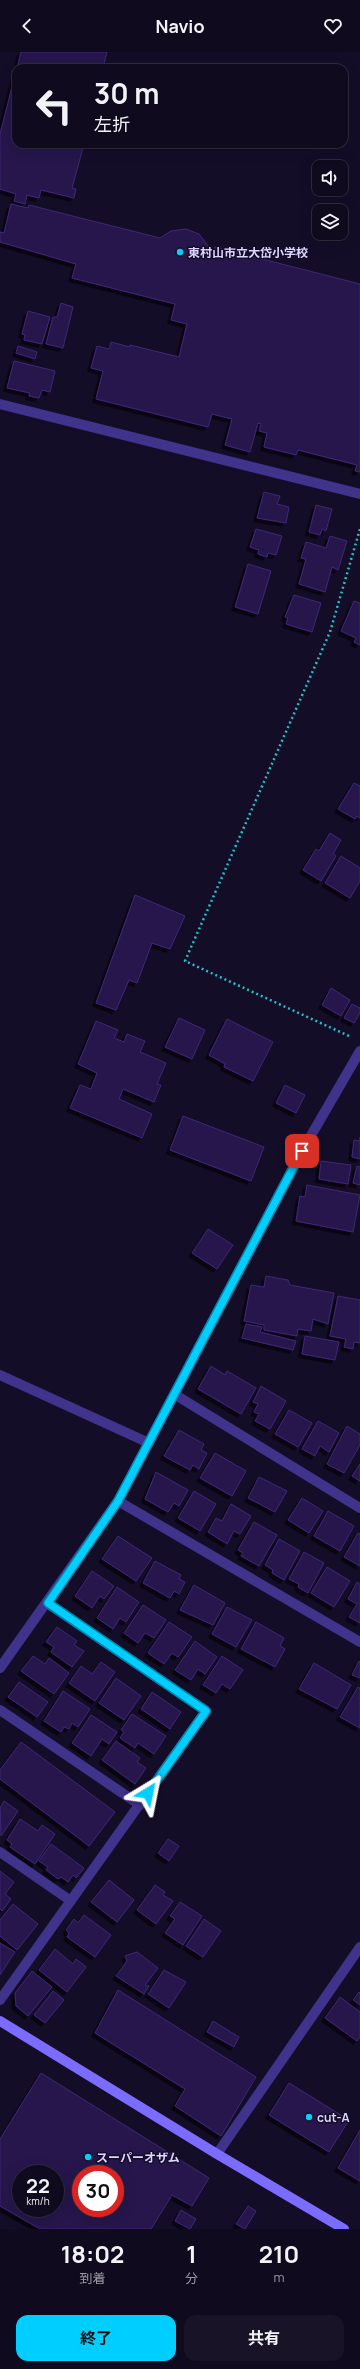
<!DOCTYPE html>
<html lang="ja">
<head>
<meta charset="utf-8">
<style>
	body { margin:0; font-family:Manrope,"Noto Sans JP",sans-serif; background:#181327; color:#f1f3f6; height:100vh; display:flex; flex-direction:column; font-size:15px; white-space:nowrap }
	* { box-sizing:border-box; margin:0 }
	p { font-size:13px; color:#9b9aa4 }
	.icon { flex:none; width:22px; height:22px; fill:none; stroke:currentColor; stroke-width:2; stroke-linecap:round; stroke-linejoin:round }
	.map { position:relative; height:2177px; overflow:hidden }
	.side { display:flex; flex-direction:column; background:#0f0a1e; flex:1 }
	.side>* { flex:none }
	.guide { position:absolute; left:12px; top:12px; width:336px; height:84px; border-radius:12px; box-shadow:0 4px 16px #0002,0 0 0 1px #2f2b3c; background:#0f0a1e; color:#f1f3f6; overflow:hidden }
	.fabs { position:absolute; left:312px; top:108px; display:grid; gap:8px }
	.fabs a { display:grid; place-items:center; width:36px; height:36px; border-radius:8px; background:#0f0a1e; box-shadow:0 4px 16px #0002,0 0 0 1px #2f2b3c; font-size:20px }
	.speed { position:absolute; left:12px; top:2113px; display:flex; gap:8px; font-size:20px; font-weight:700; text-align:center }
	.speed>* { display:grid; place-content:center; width:52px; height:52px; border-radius:50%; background:#0f0a1e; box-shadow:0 4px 16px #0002,0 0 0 1px #2f2b3c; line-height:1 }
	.speed small { font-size:10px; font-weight:400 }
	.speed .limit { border:6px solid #d22; background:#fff; color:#111 }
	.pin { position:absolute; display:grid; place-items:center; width:34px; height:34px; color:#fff; margin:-17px; border-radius:8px; box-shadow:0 2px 6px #0006 }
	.me { position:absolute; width:44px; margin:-22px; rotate:35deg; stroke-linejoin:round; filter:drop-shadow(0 0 3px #0008) }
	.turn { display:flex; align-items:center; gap:14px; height:84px; padding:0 16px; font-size:18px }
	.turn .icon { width:52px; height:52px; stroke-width:2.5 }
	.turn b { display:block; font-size:28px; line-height:34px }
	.eta { display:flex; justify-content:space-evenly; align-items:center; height:68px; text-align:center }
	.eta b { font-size:24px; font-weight:700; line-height:28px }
	.button { display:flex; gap:8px; margin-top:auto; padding:8px 16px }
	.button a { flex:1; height:46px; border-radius:12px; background:#00ceff; color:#111; font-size:16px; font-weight:700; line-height:46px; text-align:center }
	.button a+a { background:#181327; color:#f1f3f6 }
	header { display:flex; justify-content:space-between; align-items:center; height:52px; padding:0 16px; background:#0f0a1e; font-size:18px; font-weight:700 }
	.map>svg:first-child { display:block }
	.building { fill:#26174b; stroke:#3f2779; fill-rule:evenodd; filter:url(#shadow) }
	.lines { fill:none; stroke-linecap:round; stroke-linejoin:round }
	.path { stroke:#23bfc4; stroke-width:2.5; stroke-dasharray:2 3; stroke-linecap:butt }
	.street { stroke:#3f338c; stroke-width:10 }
	.secondary { stroke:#7c6bff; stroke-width:10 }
	.route-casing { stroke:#0086a6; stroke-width:10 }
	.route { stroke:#00ceff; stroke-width:7 }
	.poi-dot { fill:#00ceff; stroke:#140d28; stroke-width:1.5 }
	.labels { text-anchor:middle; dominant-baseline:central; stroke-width:3; stroke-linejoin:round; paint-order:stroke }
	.poi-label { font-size:12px; font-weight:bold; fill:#ddd4ff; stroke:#140d28; text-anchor:start }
</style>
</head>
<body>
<header><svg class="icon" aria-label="back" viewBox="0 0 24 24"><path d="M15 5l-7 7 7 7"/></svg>Navio<svg class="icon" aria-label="heart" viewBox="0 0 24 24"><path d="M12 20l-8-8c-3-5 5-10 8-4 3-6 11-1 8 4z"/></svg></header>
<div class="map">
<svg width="360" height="2177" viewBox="0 0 360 2177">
	<defs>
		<filter id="shadow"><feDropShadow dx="-3.5" dy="3.5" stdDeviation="0" flood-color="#0009"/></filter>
	</defs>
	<rect width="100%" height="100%" fill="#140d28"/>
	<!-- building -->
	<path class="building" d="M 21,0 L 107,0 L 103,16 L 17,16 Z
		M 16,19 L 16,92 L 84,92 L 72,136 L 76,137 L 74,146 L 41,138 L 39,146 L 27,143 L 25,152 L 14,149 L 16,142 L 0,137 L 0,82 Z
		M 11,152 L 28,156 L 29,153 L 160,186 L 171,179 L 186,177 L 199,182 L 213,200 L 215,195 L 360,232 L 360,420 L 355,419 L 357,413 L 298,398 L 296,403 L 264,395 L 267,381 L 259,379 L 261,372 L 258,371 L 250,400 L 225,393 L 232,367 L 212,362 L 208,375 L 96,347 L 103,319 L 91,316 L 97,294 L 109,297 L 111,290 L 130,295 L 130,293 L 179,305 L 187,272 L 171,268 L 175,252 L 72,226 L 76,212 L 0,190 L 0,180 L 4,181 Z
		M 61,251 L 73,255 L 63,296 L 46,292 L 53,265 L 57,265 Z
		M 28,259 L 50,265 L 42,292 L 24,288 L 25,283 L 22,282 Z
		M 18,294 L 37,300 L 35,307 L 16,301 Z
		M 14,309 L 55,319 L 50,340 L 42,338 L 39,346 L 29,344 L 30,341 L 7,336 Z
		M 264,440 L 280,444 L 277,452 L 289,455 L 286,471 L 257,466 Z
		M 316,453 L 332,457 L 326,479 L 322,477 L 320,483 L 309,480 Z
		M 256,477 L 282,484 L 276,503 L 268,501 L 267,505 L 258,502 L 259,498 L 250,495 Z
		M 330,484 L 347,489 L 338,518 L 332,515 L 325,540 L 299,532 L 306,507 L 301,506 L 306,490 L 326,496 Z
		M 248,512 L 271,519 L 258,562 L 235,555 Z
		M 294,543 L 321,551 L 312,580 L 286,572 L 288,566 L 285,565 Z
		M 354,549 L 360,551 L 360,593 L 354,590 L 356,586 L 341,579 Z
		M 354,731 L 360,734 L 360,766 L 357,764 L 355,767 L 338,757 Z
		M 330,781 L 341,788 L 333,802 L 336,804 L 321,829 L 303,818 L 316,797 L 319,799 Z
		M 341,804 L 360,816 L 360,829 L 350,846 L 325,831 Z
		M 135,843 L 185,864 L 170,897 L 152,891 L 137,931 L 129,928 L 116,958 L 96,951 Z
		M 331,936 L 350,948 L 341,964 L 322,953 Z
		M 352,952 L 360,956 L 360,961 L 354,971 L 344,966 Z
		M 179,966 L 205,978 L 192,1007 L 165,995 Z
		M 227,967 L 273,990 L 253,1029 L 224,1015 L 225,1012 L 209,1003 Z
		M 96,969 L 118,978 L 114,986 L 124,990 L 127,982 L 145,989 L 140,1000 L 166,1011 L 157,1032 L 161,1033 L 154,1050 L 123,1037 L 119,1047 L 152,1062 L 142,1086 L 70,1056 L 80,1033 L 91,1037 L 97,1021 L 78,1012 Z
		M 285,1033 L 305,1043 L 296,1061 L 276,1051 Z
		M 183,1064 L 264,1095 L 251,1129 L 170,1098 Z
		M 360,1085 L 360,1107 L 352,1105 L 354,1088 L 360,1089 Z
		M 321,1109 L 351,1113 L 348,1132 L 319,1127 Z
		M 357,1114 L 360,1115 L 360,1133 L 353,1131 Z
		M 307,1133 L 360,1143 L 353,1180 L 296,1169 L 300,1144 L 305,1145 Z
		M 208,1177 L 233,1193 L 217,1217 L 192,1201 Z
		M 266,1224 L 288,1228 L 290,1233 L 334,1241 L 328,1272 L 313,1267 L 311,1279 L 298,1277 L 297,1284 L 264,1278 L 264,1273 L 244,1269 L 251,1233 L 264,1235 Z
		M 338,1244 L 360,1248 L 360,1291 L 354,1290 L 353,1297 L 344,1295 L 346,1287 L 330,1284 Z
		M 246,1272 L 262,1275 L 260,1280 L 296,1289 L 293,1298 L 242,1286 Z
		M 305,1284 L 339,1290 L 335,1308 L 302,1302 Z
		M 211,1314 L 225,1323 L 227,1319 L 256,1336 L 241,1362 L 198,1337 Z
		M 261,1334 L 286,1349 L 270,1377 L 255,1369 L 259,1362 L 254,1360 L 258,1352 L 253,1350 Z
		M 289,1358 L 312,1371 L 298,1395 L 275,1382 Z
		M 318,1369 L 339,1381 L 329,1400 L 320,1394 L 315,1404 L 302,1397 Z
		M 347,1374 L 360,1382 L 360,1393 L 344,1421 L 327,1412 Z
		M 179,1378 L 204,1392 L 201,1398 L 207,1401 L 199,1417 L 193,1413 L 190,1418 L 164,1404 Z
		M 215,1401 L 246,1419 L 232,1444 L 200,1426 Z
		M 360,1412 L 360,1429 L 352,1424 Z
		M 156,1420 L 188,1438 L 179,1454 L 174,1451 L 168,1460 L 145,1447 Z
		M 259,1425 L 287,1439 L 275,1460 L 248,1446 Z
		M 194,1439 L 216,1452 L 200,1479 L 178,1466 Z
		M 302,1446 L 323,1459 L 309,1481 L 288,1468 Z
		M 231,1452 L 251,1464 L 240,1482 L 234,1479 L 227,1492 L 208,1480 L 216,1466 L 222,1469 Z
		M 328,1459 L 354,1474 L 340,1499 L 314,1484 Z
		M 254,1470 L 277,1483 L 259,1514 L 241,1504 L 243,1501 L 238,1498 Z
		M 358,1481 L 360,1482 L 360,1514 L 344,1505 Z
		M 118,1484 L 152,1506 L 136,1529 L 102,1507 Z
		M 279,1487 L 300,1499 L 284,1528 L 272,1521 L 273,1518 L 265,1513 Z
		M 304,1500 L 324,1511 L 308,1541 L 298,1535 L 299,1532 L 289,1527 Z
		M 155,1509 L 181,1523 L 179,1527 L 185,1530 L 179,1542 L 174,1539 L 170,1546 L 143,1531 Z
		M 327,1515 L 350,1529 L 334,1555 L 311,1541 Z
		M 92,1519 L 114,1534 L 104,1547 L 100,1544 L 92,1556 L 75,1544 Z
		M 357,1530 L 360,1532 L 360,1571 L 349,1565 L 357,1552 L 348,1547 Z
		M 194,1533 L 225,1551 L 213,1573 L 180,1558 Z
		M 117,1535 L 139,1550 L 126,1570 L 120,1566 L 113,1577 L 97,1566 Z
		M 143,1553 L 166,1568 L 154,1586 L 145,1581 L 138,1591 L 124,1581 Z
		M 227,1555 L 252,1568 L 236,1595 L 212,1582 Z
		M 169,1570 L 192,1585 L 178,1605 L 172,1601 L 164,1612 L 148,1601 Z
		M 256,1570 L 284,1586 L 280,1594 L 285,1597 L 275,1615 L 241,1597 Z
		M 57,1575 L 77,1589 L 74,1593 L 84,1599 L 72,1615 L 51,1600 L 54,1595 L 46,1590 Z
		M 195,1589 L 217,1605 L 205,1622 L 198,1617 L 191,1628 L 175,1618 Z
		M 33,1604 L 45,1612 L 49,1606 L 69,1621 L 54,1642 L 21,1619 Z
		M 222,1604 L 243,1618 L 230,1637 L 222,1632 L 216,1641 L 203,1633 Z
		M 359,1609 L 360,1610 L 360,1626 L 352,1623 Z
		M 101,1610 L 115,1620 L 95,1649 L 69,1631 L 81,1614 L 92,1622 Z
		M 314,1611 L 351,1633 L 337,1657 L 299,1637 Z
		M 116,1626 L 141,1644 L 124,1668 L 99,1651 Z
		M 19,1630 L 48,1650 L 37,1665 L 8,1645 Z
		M 358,1635 L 360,1636 L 360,1676 L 340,1665 Z
		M 63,1639 L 90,1657 L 78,1675 L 72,1671 L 69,1677 L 64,1675 L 61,1680 L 44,1669 Z
		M 152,1640 L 181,1660 L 170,1677 L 141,1657 Z
		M 132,1662 L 166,1684 L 154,1702 L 138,1691 L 135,1696 L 120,1686 L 124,1680 L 121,1678 Z
		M 91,1663 L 117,1680 L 109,1692 L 102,1687 L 91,1704 L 72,1691 Z
		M 116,1689 L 140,1706 L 137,1710 L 146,1716 L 135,1732 L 102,1708 Z
		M 21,1690 L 115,1760 L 89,1794 L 0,1727 L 0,1718 Z
		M 4,1749 L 18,1759 L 1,1784 L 0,1756 Z
		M 20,1767 L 38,1779 L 42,1773 L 55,1782 L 35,1812 L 10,1795 L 12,1792 L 7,1788 Z
		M 168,1787 L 179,1794 L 169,1809 L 158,1801 Z
		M 51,1792 L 84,1816 L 76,1826 L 73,1823 L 68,1830 L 61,1825 L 58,1827 L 46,1818 L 48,1815 L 39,1809 Z
		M 0,1819 L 14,1830 L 5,1842 L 11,1847 L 2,1859 L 0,1857 Z
		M 109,1828 L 134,1848 L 117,1870 L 91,1850 Z
		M 155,1833 L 165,1840 L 163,1843 L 173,1849 L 156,1872 L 137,1858 Z
		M 180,1850 L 202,1864 L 183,1893 L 165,1881 L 175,1867 L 170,1864 Z
		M 13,1852 L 38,1872 L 17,1898 L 0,1884 L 0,1868 Z
		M 84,1863 L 111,1883 L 95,1905 L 67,1885 L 69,1881 L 66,1878 L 74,1867 L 78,1871 Z
		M 204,1867 L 221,1879 L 203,1905 L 186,1894 Z
		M 0,1891 L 15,1900 L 0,1923 Z
		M 55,1897 L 73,1912 L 76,1907 L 86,1915 L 67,1940 L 39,1918 Z
		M 137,1900 L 158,1916 L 145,1933 L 149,1934 L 144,1942 L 116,1924 L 127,1909 L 125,1904 Z
		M 164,1918 L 186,1930 L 169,1956 L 148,1942 Z
		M 32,1919 L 52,1935 L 28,1964 L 16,1954 L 15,1941 Z
		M 118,1938 L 256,2025 L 221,2084 L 175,2054 L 185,2037 L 95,1981 Z
		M 53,1939 L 64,1948 L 45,1971 L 34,1963 Z
		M 359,1940 L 360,1941 L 360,1953 L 353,1948 Z
		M 340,1945 L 360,1960 L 360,1985 L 357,1989 L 325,1966 Z
		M 213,1969 L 239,1985 L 234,1995 L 207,1980 Z
		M 41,2021 L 209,2126 L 192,2154 L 172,2143 L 151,2177 L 40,2177 L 0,2154 L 0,2087 ZM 21,2122 L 55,2122 L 55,2156 L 21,2156 ZM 81,2122 L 115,2122 L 115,2156 L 81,2156 Z
		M 289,2031 L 349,2068 L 329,2100 L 269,2063 Z
		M 360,2078 L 360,2129 L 338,2116 Z
		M 248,2154 L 256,2159 L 245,2177 L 236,2172 Z
		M 181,2158 L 196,2167 L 190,2177 L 175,2169 Z"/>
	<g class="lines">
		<!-- path -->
		<path class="path" d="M 349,984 L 185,909 L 330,580 L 360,477"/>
		<!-- street -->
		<path class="street" d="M 0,352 L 360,442
			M 0,1323 L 149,1391
			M 174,1342 L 360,1456
			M 118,1449 L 360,1590
			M 0,1616 L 118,1449 L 302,1099 L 360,999
			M 0,1658 L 140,1753
			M 0,1800 L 71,1849
			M 0,1948 L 206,1659 L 47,1551
			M 217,2102 L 360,1895"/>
		<!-- secondary -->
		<path class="secondary" d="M 0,1969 L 217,2102 L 344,2177"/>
	</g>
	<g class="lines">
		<defs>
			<path id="route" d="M 148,1741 L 206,1659 L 48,1551 L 118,1449 L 302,1099"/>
		</defs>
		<!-- route casing -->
		<use href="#route" class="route-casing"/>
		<!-- route -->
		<use href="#route" class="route"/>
	</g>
	<!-- markers -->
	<g class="poi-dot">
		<circle cx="180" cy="200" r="4"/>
		<circle cx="309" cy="2065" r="4"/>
		<circle cx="88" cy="2105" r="4"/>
	</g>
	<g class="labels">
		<!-- poi labels -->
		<g class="poi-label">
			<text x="188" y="200">東村山市立大岱小学校</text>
			<text x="317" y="2065">cut-A</text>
			<text x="96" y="2105">スーパーオザム</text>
		</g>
	</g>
</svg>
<div class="fabs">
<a><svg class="icon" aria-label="sound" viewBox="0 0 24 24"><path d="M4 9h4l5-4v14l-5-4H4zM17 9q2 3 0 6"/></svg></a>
<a><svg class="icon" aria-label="layers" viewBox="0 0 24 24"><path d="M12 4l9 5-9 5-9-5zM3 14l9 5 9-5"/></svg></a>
</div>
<div class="speed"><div>22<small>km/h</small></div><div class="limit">30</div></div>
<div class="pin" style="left:302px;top:1099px;background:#d93025"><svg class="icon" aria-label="arrive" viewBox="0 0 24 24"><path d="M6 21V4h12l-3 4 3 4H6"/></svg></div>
<svg class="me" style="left:148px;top:1741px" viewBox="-20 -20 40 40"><path d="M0-17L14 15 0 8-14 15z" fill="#00ceff" stroke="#fff" stroke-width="4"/></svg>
<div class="guide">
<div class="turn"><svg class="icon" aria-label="left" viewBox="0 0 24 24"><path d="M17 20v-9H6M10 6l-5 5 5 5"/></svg><div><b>30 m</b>左折</div></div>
</div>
</div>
<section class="side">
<div class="eta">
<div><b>18:02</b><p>到着</p></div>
<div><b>1</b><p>分</p></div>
<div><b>210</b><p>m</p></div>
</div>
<div class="button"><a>終了</a><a>共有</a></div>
</section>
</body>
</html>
